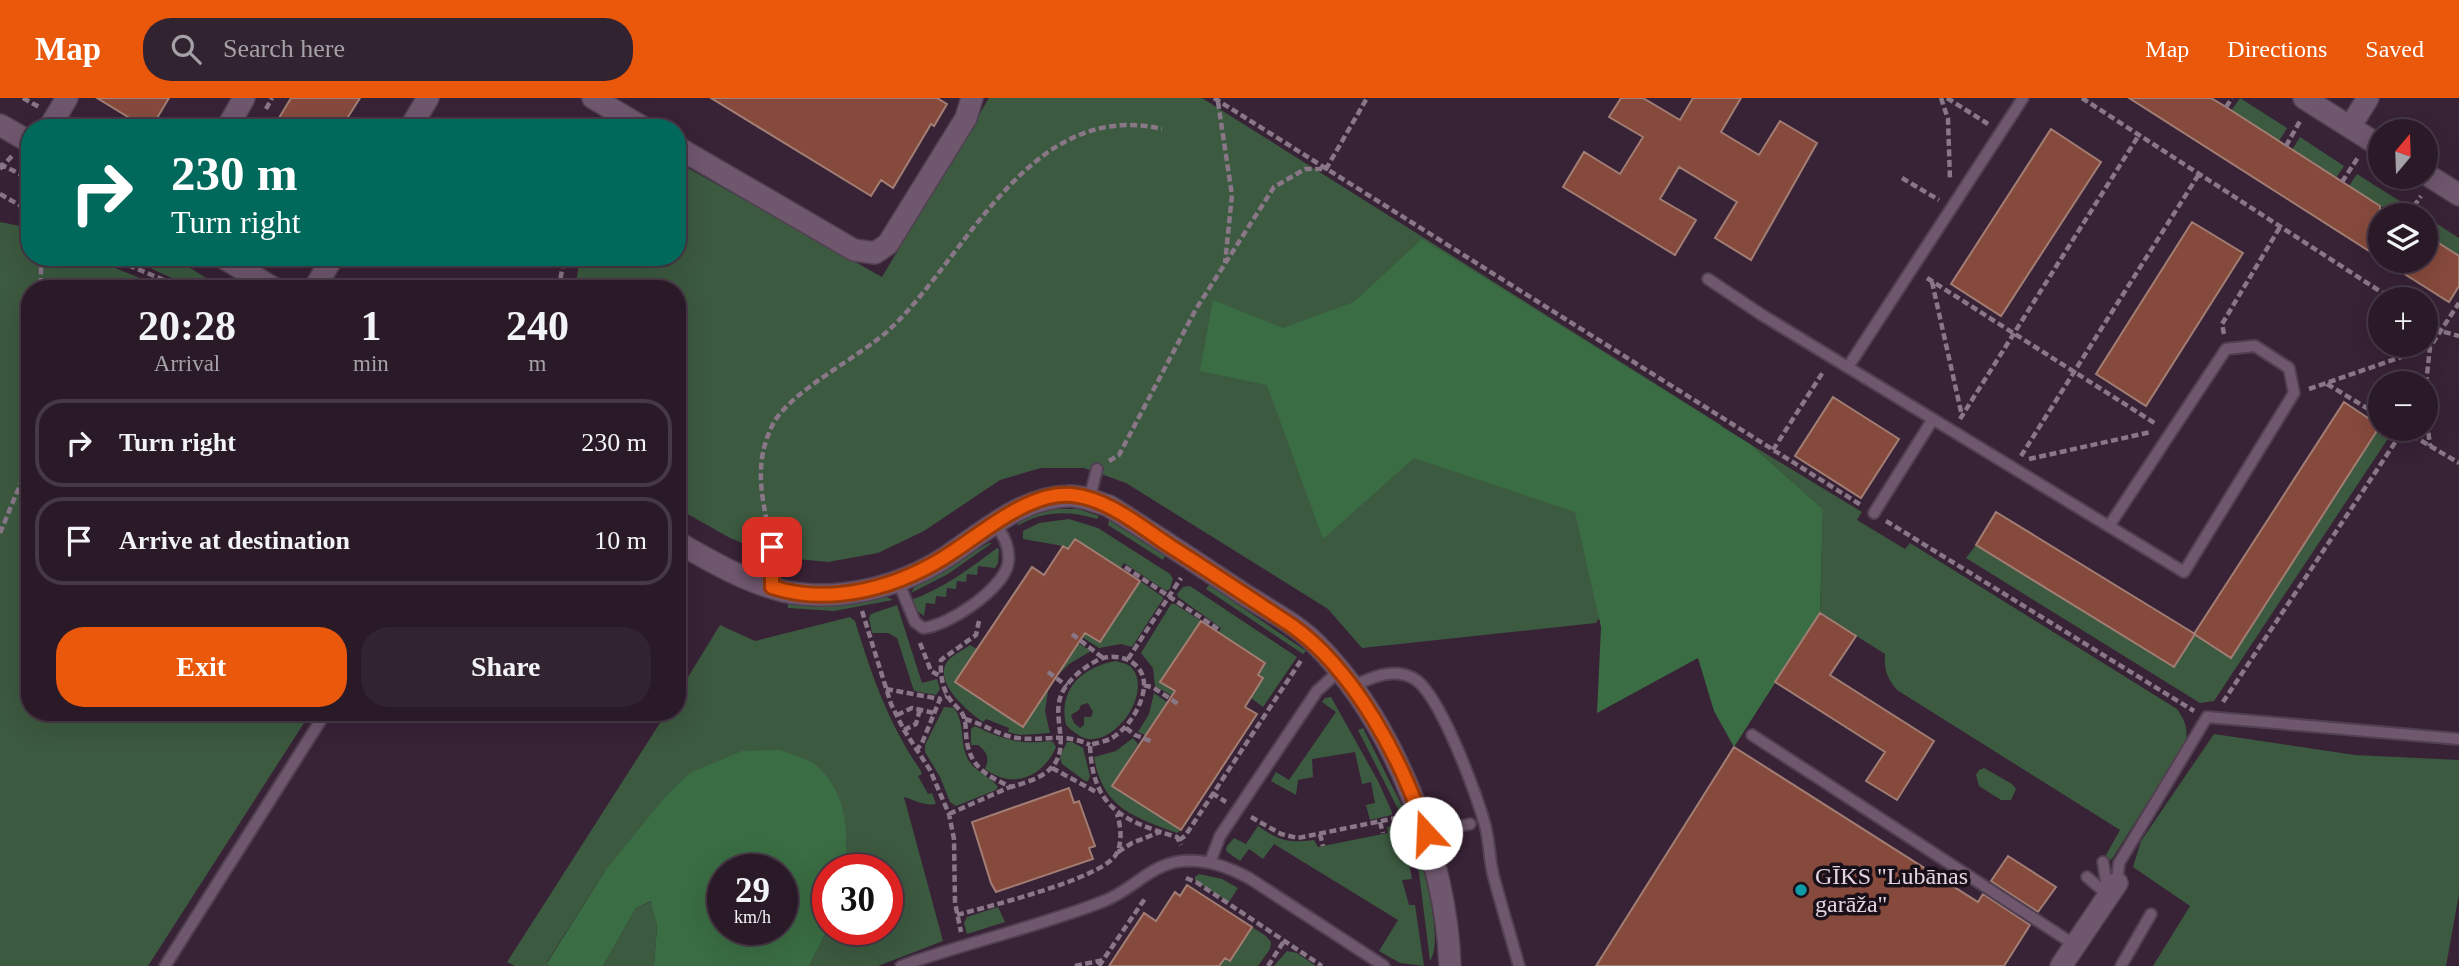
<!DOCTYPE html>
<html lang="en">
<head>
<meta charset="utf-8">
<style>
	body { margin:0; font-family:"Times New Roman",serif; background:#322330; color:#f1f3f6; height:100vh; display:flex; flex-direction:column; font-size:26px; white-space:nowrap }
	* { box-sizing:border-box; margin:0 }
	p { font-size:23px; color:#a5a1a8 }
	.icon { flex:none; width:38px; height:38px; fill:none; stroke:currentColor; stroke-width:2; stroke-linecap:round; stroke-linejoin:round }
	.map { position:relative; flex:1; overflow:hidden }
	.sheet { position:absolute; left:21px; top:182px; width:665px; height:441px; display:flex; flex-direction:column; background:#2a1a28; border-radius:28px; box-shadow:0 7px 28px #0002,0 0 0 2px #463845 }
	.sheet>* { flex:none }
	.hud { position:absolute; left:21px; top:21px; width:665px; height:147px; border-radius:28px; box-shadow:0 7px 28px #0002,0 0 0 2px #463845; background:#00695c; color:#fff; overflow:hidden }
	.needle { width:46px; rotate:19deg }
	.controls { position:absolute; left:2368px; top:21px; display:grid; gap:14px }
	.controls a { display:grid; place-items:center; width:70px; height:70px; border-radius:50%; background:#2a1a28; box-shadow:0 7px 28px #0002,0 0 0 2px #463845; font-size:35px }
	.speed { position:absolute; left:707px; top:756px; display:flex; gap:14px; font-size:35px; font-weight:700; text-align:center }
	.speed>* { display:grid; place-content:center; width:91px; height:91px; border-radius:50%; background:#2a1a28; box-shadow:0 7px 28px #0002,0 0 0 2px #463845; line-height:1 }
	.speed small { font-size:18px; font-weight:400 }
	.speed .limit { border:10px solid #d22; background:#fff; color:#111 }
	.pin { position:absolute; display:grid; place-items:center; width:60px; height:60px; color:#fff; margin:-30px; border-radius:14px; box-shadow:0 4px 10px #0006 }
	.me { position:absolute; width:77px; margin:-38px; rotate:340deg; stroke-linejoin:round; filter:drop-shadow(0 0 5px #0008) }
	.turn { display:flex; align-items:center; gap:24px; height:147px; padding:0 35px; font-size:32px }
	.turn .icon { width:91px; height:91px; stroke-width:2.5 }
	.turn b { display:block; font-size:49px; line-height:60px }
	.eta { display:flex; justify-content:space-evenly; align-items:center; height:119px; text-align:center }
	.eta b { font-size:42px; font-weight:600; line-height:49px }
	.button { display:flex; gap:14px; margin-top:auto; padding:14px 35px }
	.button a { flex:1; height:80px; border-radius:28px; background:#ea580c; color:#fff; font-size:28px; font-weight:600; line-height:80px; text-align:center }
	.button a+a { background:#322330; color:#f1f3f6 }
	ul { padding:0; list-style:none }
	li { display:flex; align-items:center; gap:21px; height:88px; margin:0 14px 10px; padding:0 21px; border:4px solid #463845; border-radius:28px }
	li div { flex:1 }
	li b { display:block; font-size:26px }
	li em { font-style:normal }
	header { display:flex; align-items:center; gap:42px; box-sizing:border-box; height:98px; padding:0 35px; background:#ea580c; color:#fff }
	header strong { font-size:33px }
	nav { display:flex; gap:38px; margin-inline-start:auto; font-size:24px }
	.search { width:490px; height:63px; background:#322330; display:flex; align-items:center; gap:18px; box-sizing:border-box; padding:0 24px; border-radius:28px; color:#a5a1a8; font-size:26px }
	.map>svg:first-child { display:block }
	.green { fill:#3c5a40; fill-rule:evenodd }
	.forest { fill:#3a6d43; fill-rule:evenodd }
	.building { fill:#864a3c; stroke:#a17d74; stroke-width:2 }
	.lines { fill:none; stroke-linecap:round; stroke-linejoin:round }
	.lane-casing { stroke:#514051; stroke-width:14 }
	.street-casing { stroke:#514051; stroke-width:24 }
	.path { stroke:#897788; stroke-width:4.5; stroke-dasharray:7 3.5; stroke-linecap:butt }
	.lane { stroke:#6f576e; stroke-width:10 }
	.street { stroke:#6f576e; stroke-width:21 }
	.route-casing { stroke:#983908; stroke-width:18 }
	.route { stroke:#ea580c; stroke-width:12 }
	.culture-dot { fill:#0f9aa8; stroke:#190f19; stroke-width:2.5 }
	.labels { text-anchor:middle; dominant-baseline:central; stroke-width:7; stroke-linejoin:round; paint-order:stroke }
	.poi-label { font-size:24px; fill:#e3d5e2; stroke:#190f19; text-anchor:start }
</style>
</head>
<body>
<header>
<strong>Map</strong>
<div class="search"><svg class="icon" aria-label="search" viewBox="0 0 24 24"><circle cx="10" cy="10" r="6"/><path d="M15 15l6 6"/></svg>Search here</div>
<nav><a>Map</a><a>Directions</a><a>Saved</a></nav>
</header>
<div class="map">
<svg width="2459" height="868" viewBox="0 0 2459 868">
	<rect width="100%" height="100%" fill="#382236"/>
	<!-- green -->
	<path class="green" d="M 989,0 L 1202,0 L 1721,327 L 1596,525 L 1362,550 L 1328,511 L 1126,385 L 1084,370 L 1041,370 L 1000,382 L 924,433 L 878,455 L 828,464 L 777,459 L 730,440 L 677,410 L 677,191 L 575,191 L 580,159 L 677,159 L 677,64 L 882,179 Z
		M 2240,0 L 2287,30 L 2279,43 L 2231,13 Z
		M 2300,39 L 2344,68 L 2336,80 L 2292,52 Z
		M 2357,76 L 2406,107 L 2400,117 L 2395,117 L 2349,88 Z
		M 2426,119 L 2459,140 L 2459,158 L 2426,137 Z
		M 0,124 L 30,130 L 30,159 L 88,159 L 167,191 L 30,191 L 30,614 L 311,614 L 148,868 L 0,868 Z
		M 131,159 L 159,159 L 192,171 L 223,191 L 197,191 L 154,172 Z
		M 2380,328 L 2389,339 L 2214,603 L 2200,605 L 1966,460 L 1976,447 L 2174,569 L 2195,536 L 2231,559 Z
		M 1750,346 L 1862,414 L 1857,422 L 1905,451 L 1910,445 L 2177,611 C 2185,622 2189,632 2185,645 L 2112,761 L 2107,763 L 2106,757 L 2120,732 L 1897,592 C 1887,580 1884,572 1885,556 L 1820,515 L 1823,411 Z
		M 1054,411 L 1078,411 L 1099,418 L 1097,421 C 1068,412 1043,413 1017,428 L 1022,420 Z
		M 1069,421 L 1098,430 L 1170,476 L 1173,481 L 1170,491 L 1166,493 L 1124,465 L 1117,476 L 1096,454 L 1075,441 L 1068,451 L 1063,448 L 1023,441 L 1023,433 L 1039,425 Z
		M 1109,422 L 1165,458 L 1163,462 L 1108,427 Z
		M 989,445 L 992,445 L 948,476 L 911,495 L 915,488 Z
		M 997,450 L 999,451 L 998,465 L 995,470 L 978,468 L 977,477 L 967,476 L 966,484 L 957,483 L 956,491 L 947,490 L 946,499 L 936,498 L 935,506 L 926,505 L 924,518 L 915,511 L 911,502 C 942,491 971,470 997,450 Z
		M 1140,483 L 1163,499 L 1163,501 L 1132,549 L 1121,546 L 1099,550 L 1082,539 L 1085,534 L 1100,544 Z
		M 1209,487 L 1306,553 L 1303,556 L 1206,491 Z
		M 1190,488 L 1297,559 L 1263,609 L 1251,600 L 1263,580 L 1258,577 L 1265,565 L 1245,552 L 1215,541 L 1221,530 L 1178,499 L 1177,496 L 1183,489 Z
		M 885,498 L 893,502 L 834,513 L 788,510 L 788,504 C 821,509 853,508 885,498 Z
		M 1171,506 L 1175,506 L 1201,523 L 1179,556 L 1176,570 L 1171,567 L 1161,583 L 1183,598 L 1179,602 L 1155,588 L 1153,570 L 1141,555 Z
		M 897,507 L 922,585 L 937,581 L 940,591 L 936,597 L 914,593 L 897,540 L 888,535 L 872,535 L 869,520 L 871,516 Z
		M 850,519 L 855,523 C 872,578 888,625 921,673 L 922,676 L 918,678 L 928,696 L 932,695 L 936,706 C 923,708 915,702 904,699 L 943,843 L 878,868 L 809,868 L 828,831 L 887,831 L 887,772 L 847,772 L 847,741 L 605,773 L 547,864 L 550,868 L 515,868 L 507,864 L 667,614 L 677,614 L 677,597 L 720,527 L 755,543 Z
		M 1078,545 L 1091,553 L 1069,566 L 1059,576 L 1051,571 Z
		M 970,547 L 1048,593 L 1045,613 L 1050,635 L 1020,637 L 1008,634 L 1009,630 L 986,621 L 983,624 C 969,614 933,585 947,564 C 951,558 963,552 970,547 Z
		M 1116,563 C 1121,565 1127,565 1131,569 C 1154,593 1115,650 1084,640 C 1077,637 1071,632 1066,627 C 1058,591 1082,569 1116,563 ZM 1088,605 L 1093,614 L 1091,619 L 1084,619 L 1084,627 L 1080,630 L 1074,625 L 1071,617 L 1079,612 L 1081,607 Z
		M 1154,595 L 1167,604 L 1145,637 L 1138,634 L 1149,616 Z
		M 1331,599 L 1378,683 L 1392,714 L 1392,717 L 1370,722 L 1366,707 L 1375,705 L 1371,684 L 1362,686 L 1355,654 L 1312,661 L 1313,679 L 1298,682 L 1296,697 L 1271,683 L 1276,674 L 1289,682 L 1336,614 L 1322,604 L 1325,600 Z
		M 944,609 L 954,610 C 966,626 959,647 969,663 C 977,675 991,679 998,689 L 996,692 L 956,708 L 950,704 L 940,679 L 925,654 L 925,647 Z
		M 975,628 C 1002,641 1019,647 1049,643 L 1053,644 L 1056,649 C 1043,679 1013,692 985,671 C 990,660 987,654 978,647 L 971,647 L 971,631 Z
		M 1363,630 L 1404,712 L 1399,713 L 1358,632 Z
		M 2214,636 L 2355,657 L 2459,662 L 2459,796 L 2446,868 L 2153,868 L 2190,808 L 2133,769 L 2141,743 Z
		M 1133,640 L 1138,646 L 1112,688 L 1181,732 L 1177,735 C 1134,719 1102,710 1094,659 L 1116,653 Z
		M 1067,644 L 1072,644 L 1083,650 L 1090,678 L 1088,683 L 1085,683 L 1062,666 L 1060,659 Z
		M 1984,670 L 2012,686 L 2016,691 L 2011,702 L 2001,702 L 1979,688 L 1976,677 L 1979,672 Z
		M 1409,723 C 1418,752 1446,839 1430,863 L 1419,775 L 1405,725 Z
		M 1397,726 L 1407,755 L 1412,781 L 1402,782 L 1409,807 L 1415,807 L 1424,868 L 1400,865 L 1379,853 L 1398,822 L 1274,746 L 1263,761 L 1249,751 L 1240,763 L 1226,753 L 1227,748 L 1234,740 L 1246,746 L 1258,728 C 1280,743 1287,745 1314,742 L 1318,749 L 1388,735 L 1387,729 Z
		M 1199,776 L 1222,781 L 1238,790 L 1229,804 L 1195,783 L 1195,779 Z
		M 652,803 L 657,828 L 654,868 L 603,868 L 636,810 Z
		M 998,809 L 1005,824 L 967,836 L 964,825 L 967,819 Z
		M 1252,829 L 1266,838 L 1271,844 L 1270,851 L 1258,868 L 1219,868 L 1225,860 L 1230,863 Z
		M 1287,853 L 1297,855 L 1316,868 L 1274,868 Z"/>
	<!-- forest -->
	<path class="forest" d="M 1422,141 L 1750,346 L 1823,411 L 1820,515 L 1734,649 L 1714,613 L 1698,560 L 1597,615 L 1601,529 L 1575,414 L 1414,360 L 1323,441 L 1267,287 L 1200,273 L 1213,202 L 1283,230 L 1354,204 Z
		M 780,652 C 792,657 810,661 819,670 C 848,698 847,734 847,772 L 828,772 L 828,831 L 809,868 L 654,868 L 657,828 L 651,803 L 636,810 L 603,868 L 550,868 L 547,865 L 605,773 L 665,699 L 690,675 L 742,653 ZM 723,772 L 782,772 L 782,831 L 723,831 Z"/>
	<!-- building -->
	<path class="building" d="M 97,0 L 169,0 L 151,30 L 146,30 Z
		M 291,0 L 360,0 L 341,30 L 273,30 Z
		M 711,0 L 937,0 L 947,6 L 934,28 L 931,26 L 893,90 L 881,82 L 871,98 Z
		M 1621,0 L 1643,0 L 1680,22 L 1693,0 L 1741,0 L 1721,34 L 1759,57 L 1780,23 L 1817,45 L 1751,162 L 1715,140 L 1737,104 L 1679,69 L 1660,101 L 1696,122 L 1675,157 L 1563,89 L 1584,54 L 1620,76 L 1643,39 L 1609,19 Z
		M 2129,0 L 2211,0 L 2226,9 L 2380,108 L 2380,160 Z
		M 2051,31 L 2101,64 L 2001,218 L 1951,186 Z
		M 2192,124 L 2243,155 L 2146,308 L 2096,276 Z
		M 2426,137 L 2459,158 L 2459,188 L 2449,204 L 2384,163 L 2426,163 Z
		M 1833,299 L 1899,341 L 1861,400 L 1795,358 Z
		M 2344,304 L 2380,328 L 2231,560 L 2194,536 Z
		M 1996,414 L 2195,536 L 2174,569 L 1976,447 Z
		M 1075,441 L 1140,483 L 1100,544 L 1085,535 L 1023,629 L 955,584 L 1032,469 L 1044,477 L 1063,448 L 1068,451 Z
		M 1820,515 L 1856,538 L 1830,577 L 1934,643 L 1897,702 L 1866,683 L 1885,654 L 1775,584 Z
		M 1201,523 L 1265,565 L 1258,577 L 1263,580 L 1245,609 L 1257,616 L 1181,732 L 1112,688 L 1175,593 L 1160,584 Z
		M 1734,649 L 1978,804 L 1983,796 L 2030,827 L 2004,868 L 1596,868 Z
		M 1069,690 L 1074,705 L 1079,703 L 1095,748 L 1089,750 L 1093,761 L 996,794 L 991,785 L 972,724 Z
		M 2008,758 L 2056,789 L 2038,814 L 1991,783 Z
		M 1187,787 L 1252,829 L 1230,863 L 1225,860 L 1219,868 L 1109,868 L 1144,815 L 1156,823 L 1175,794 L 1180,798 Z"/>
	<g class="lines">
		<defs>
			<path id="lane" d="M 1708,181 L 1762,217 L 2184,474 L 2294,295 L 2289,270 L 2255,248 L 2226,251 L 2109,428
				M 1848,269 L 2023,0
				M 1089,402 L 1097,371
				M 1874,415 L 1933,321
				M 772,449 L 772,489
				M 898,483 L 915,524 L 923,530 C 948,528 1002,492 1008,466 C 1011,450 1003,437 995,425
				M 1351,589 C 1370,580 1392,569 1413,580 C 1439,593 1477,697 1485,727 C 1490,745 1489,763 1494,780 C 1502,810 1511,839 1519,868
				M 1752,637 L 2075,847
				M 1426,735 L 1470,726
				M 1210,764 L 1220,738 L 1317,593 L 1339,573
				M 2103,764 L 2108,795
				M 2087,779 L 2108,797
				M 2117,785 L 2119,765 L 2207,619 L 2459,641
				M 165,868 L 326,614
				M 901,868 C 968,844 1038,829 1104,803 C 1133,792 1150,766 1183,763 C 1207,761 1228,769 1249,780 L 1384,868
				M 2121,868 L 2151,816"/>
			<path id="street" d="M 593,0 L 644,30
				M 2304,0 L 2380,48
				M 0,27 L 30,44
				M 2350,29 L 2368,0
				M 49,30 L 67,0
				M 227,30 L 244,0
				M 410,30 L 428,0
				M 677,49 L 854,152 L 875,155 L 888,146 L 966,20 L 972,0
				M 2426,76 L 2459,97
				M 222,159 L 275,191
				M 314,191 L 333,159
				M 677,444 C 710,463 746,484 783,493 C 838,505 900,489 946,459 C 984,434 1020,400 1068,398 C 1081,397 1096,404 1109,408 C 1154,436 1198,466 1242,495 C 1267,511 1296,526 1316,546 C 1394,624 1446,759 1450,868
				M 2061,868 L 2117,785"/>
		</defs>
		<!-- lane casing -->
		<use href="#lane" class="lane-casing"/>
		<!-- street casing -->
		<use href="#street" class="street-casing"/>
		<!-- path -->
		<path class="path" d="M 23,0 L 39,9
			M 1214,0 L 1861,407
			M 1941,0 L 1948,21 L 1950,82
			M 1947,0 L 1988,26
			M 2082,0 L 2392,201
			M 1218,4 L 1232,97 L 1225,165
			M 2226,9 L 2232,0
			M 266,11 L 272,0
			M 2286,48 L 2300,23
			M 0,66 L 30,81
			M 0,71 L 12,58
			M 1902,80 L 1939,102
			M 2342,84 L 2359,58
			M 0,96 L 30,113
			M 2408,117 L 2421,98
			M 41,159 L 41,191
			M 109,159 L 185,191
			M 1927,180 L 2156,326
			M 1932,184 L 1962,318
			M 559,191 L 564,159
			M 2426,223 L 2441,233 L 2459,238
			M 2224,236 L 2222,226 L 2280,129
			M 2327,286 L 2380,318
			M 2426,286 L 2430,249 L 2459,205
			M 2309,291 L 2430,249
			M 2426,314 L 2430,348
			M 1960,321 L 2139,37
			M 2403,332 L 2459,365
			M 1773,352 L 1823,274
			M 2021,358 L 2199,76
			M 2029,361 L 2151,334
			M 1109,363 L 1119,357 L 1196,211 L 1274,89 L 1305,71 L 1326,71 L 1367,0
			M 1886,423 L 2194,613
			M 769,434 C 761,395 754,364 773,326 C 791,292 862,258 891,230 C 967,158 1030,0 1162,31
			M 0,435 L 30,363
			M 1125,469 L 1218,531
			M 862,513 L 891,606 L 904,632 L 930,672 L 949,716 L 954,741 L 955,805 L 961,834
			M 979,523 L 976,537 L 941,562 C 940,574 942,590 949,600 C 953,606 959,610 963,617 C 967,626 965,635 967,644 C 971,670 989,679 1011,689 C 1024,685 1040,681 1050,671 C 1070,653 1055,626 1059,605 C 1061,587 1082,570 1098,562 C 1117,553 1145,563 1144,588 C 1143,608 1127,632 1110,641 C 1104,644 1096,645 1090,647 C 1092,709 1122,723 1177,739 L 1181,747
			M 1072,536 L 1103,560
			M 920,545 L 931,573 L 940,578
			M 1128,561 L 1181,480
			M 1048,574 L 1067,588
			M 1144,587 L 1154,590 L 1178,606
			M 886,591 L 940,601
			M 2223,604 L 2404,331
			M 897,617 L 912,610 L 934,615
			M 965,621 C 981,625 995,635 1012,639 C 1040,645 1063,633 1090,647
			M 1126,630 L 1135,637 L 1153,644
			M 904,632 L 916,626 L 920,611
			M 916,653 L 922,645 L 940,601 L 947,598
			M 1052,670 L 1098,695
			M 1212,695 L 1226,704
			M 949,716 L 1010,689
			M 1251,719 L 1281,736 L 1298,740 L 1396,720
			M 1380,724 L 1383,735
			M 1320,736 L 1323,748
			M 1179,742 L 1185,738 L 1302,561
			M 1118,754 L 1132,745 L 1160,734
			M 1186,780 L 1196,784 L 1322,868
			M 957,817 C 989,808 1097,782 1115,758 C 1123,747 1121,728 1117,716
			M 1075,868 L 1103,862
			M 1099,868 L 1146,799
			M 1268,868 L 1284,843"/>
		<!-- lane -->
		<use href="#lane" class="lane"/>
		<!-- street -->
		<use href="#street" class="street"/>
	</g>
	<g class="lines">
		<defs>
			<path id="route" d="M 772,449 L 772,489 C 833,509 903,488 954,453 C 986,432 1031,393 1072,397 C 1109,401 1141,429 1170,448 C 1211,474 1251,501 1291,527 C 1354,571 1403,663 1426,735"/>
		</defs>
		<!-- route casing -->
		<use href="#route" class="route-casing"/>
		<!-- route -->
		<use href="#route" class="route"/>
	</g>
	<!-- markers -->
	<circle class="culture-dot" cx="1801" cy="792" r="7"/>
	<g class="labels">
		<!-- poi labels -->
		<g class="poi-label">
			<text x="1815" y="778">GĪKS "Lubānas<tspan x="1815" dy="28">garāža"</tspan></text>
		</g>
	</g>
</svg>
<div class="controls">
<a><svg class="needle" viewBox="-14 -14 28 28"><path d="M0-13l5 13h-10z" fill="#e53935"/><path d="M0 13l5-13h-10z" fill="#a5a1a8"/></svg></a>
<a><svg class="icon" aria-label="layers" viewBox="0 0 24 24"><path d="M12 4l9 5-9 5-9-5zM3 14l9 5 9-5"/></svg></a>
<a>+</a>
<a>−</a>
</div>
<div class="speed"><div>29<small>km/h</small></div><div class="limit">30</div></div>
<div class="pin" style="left:772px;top:449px;background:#d93025"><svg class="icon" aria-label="arrive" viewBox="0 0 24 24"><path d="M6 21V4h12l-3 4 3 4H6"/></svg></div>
<svg class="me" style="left:1426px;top:735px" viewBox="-20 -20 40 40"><circle r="19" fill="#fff"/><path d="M0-13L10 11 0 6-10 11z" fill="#ea580c"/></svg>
<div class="hud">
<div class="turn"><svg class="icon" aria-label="right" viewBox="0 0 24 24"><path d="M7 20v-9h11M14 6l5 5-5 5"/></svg><div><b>230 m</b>Turn right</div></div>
</div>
<section class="sheet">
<div class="eta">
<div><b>20:28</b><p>Arrival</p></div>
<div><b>1</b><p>min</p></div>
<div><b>240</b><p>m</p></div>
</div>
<ul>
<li><svg class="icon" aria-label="right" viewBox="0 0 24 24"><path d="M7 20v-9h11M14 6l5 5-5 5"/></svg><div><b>Turn right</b></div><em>230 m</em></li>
<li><svg class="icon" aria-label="arrive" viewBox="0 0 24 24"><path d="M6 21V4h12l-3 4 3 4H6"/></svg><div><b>Arrive at destination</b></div><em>10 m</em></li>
</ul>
<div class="button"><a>Exit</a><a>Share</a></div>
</section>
</div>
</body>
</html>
